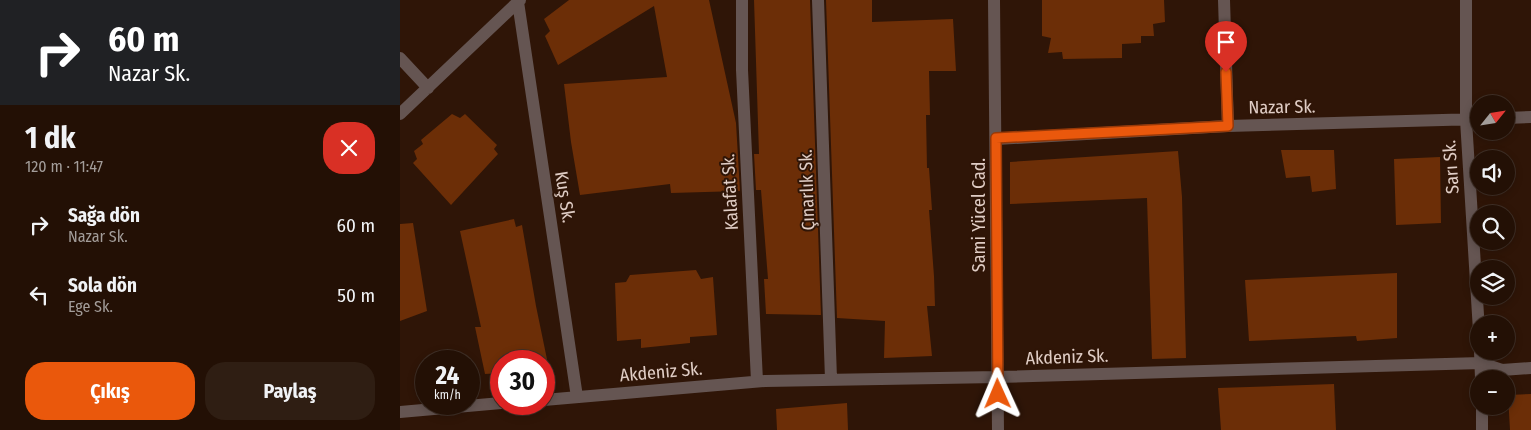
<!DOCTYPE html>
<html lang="tr">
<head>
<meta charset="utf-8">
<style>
	body { margin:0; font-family:"Fira Sans Condensed",sans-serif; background:#2f1e13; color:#f1f3f6; height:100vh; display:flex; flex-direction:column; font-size:19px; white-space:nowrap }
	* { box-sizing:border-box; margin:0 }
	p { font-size:16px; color:#a39d9a }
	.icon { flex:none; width:28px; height:28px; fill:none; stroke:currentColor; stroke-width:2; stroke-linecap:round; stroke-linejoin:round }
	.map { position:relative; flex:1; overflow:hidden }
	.drawer { display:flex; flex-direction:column; background:#231005; width:400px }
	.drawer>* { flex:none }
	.hud { background:#202124; color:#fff; overflow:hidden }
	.needle { width:32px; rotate:60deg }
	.buttons { position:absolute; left:1070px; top:95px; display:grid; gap:10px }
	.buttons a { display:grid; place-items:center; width:45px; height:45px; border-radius:50%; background:#231005; box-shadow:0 2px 8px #0003,0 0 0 1px #403027; font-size:25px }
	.speed { position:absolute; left:15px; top:350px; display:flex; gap:10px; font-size:25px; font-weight:700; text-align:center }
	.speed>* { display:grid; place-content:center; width:65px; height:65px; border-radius:50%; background:#231005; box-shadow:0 2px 8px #0003,0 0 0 1px #403027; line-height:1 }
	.speed small { font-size:12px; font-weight:400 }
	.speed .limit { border:8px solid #d22; background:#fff; color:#111 }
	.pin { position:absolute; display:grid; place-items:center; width:42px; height:42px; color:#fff; margin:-51px -21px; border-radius:50% 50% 50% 0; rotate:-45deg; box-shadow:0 0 5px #0007 }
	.pin .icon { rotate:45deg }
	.me { position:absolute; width:55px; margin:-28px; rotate:359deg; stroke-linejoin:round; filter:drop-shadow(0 0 4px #0008) }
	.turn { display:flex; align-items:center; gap:18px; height:105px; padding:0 25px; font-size:22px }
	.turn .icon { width:65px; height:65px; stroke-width:2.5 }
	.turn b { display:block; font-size:35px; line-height:42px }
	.round { display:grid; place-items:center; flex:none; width:52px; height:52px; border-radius:20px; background:#2f1e13 }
	.overview { display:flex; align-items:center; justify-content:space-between; height:85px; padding:0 25px }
	h1 { font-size:30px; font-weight:700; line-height:38px }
	.button { display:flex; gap:10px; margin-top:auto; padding:10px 25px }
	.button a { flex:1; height:58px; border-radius:20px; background:#ea580c; color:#fff; font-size:20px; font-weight:700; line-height:58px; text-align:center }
	.button a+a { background:#2f1e13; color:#f1f3f6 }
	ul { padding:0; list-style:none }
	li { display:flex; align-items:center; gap:15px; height:70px; padding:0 25px }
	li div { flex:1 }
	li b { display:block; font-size:19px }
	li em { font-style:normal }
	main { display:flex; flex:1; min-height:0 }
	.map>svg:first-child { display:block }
	.building { fill:#6c2e07 }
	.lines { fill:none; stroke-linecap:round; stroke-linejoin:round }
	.minor { stroke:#655552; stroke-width:12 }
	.route-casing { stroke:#983908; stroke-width:12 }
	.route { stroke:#ea580c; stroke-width:9 }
	.labels { text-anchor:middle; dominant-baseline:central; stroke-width:4; stroke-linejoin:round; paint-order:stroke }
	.street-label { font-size:18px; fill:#e0cdc5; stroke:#2f1507 }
</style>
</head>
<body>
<main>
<section class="drawer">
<div class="hud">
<div class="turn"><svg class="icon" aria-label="right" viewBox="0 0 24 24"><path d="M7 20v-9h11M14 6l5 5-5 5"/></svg><div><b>60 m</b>Nazar Sk.</div></div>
</div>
<div class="overview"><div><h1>1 dk</h1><p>120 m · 11:47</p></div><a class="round" style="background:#d93025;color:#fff"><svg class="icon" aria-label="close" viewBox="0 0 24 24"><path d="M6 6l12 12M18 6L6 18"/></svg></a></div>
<ul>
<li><svg class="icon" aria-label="right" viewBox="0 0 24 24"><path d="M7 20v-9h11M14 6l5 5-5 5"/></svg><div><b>Sağa dön</b><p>Nazar Sk.</p></div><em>60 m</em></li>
<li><svg class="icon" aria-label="left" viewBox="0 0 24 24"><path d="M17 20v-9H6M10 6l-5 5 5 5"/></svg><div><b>Sola dön</b><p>Ege Sk.</p></div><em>50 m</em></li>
</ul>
<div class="button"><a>Çıkış</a><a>Paylaş</a></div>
</section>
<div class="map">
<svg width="1131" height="430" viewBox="0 0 1131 430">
	<rect width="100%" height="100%" fill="#2f1507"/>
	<!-- building -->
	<path class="building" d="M 169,0 L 309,0 L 336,123 L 340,191 L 271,193 L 270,184 L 180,195 L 171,142 L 164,84 L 267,77 L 254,6 L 158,65 L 145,36 L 150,31 L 144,19 Z
		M 354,0 L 410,0 L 421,315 L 366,314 L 364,279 L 368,279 L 361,190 L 356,190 L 354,154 L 359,154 Z
		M 426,0 L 472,0 L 472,22 L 553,19 L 556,71 L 529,71 L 530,115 L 526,115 L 527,168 L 529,168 L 532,210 L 529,210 L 534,276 L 535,306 L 527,306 L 532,356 L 484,358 L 485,321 L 437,318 Z
		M 642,0 L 764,0 L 765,22 L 753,24 L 754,36 L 741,36 L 741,43 L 722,44 L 722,58 L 663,59 L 662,52 L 648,53 L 651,38 L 642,36 Z
		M 52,114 L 60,118 L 65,114 L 97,145 L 94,149 L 98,154 L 51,205 L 13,163 L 17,159 L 14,151 L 23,144 L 21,140 Z
		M 881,150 L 934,150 L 936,189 L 912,192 L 910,176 L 886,178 Z
		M 778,151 L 782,197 L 786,358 L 752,359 L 747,198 L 610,204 L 610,162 Z
		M 1040,157 L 1041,223 L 996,225 L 994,159 Z
		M 114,219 L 116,227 L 122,225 L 136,306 L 149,369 L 144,369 L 144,361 L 101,361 L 101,373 L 85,374 L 75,327 L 81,327 L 60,231 Z
		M 13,223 L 27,311 L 0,321 L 0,224 Z
		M 296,270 L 301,279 L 313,277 L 317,335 L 290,337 L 290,343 L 241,348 L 241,339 L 217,341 L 215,283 L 226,282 L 230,275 Z
		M 997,273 L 997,338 L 957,341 L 956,336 L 849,341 L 845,280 Z
		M 934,384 L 936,430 L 821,430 L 818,388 Z
		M 1131,394 L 1131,430 L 1110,430 L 1108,395 Z
		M 447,403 L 448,430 L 377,430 L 376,409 Z"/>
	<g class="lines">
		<!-- minor -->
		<path class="minor" d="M 342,0 L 342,70 L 357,381
			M 418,0 L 431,379
			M 594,0 L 598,430
			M 824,0 L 828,126
			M 1066,0 L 1066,120 L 1079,331
			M 118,2 L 177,397
			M 0,58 L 28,88
			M 0,114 L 120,0
			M 1106,118 L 1131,117
			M 596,139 L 828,126 L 1079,119
			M 1080,351 L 1081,379
			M 144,400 L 365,381 L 597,377 L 1081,363 L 1102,370 L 1131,368
			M 1082,406 L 1082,430
			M 0,412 L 101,403"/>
	</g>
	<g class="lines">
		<defs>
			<path id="route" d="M 598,394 L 596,138 L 828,126 L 826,72"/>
		</defs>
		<!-- route casing -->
		<use href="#route" class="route-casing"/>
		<!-- route -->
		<use href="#route" class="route"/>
	</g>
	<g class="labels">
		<!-- street labels -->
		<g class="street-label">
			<text transform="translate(882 107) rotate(-1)">Nazar Sk.</text>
			<text transform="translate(1051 167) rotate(-94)">Sarı Sk.</text>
			<text transform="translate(407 190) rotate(-92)">Çınarlık Sk.</text>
			<text transform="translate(330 192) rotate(-93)">Kalafat Sk.</text>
			<text transform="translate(165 197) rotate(81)">Kuş Sk.</text>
			<text transform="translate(579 215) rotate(-90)">Sami Yücel Cad.</text>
			<text transform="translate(667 357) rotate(-2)">Akdeniz Sk.</text>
			<text transform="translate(261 372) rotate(-5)">Akdeniz Sk.</text>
		</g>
	</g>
</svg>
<div class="buttons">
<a><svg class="needle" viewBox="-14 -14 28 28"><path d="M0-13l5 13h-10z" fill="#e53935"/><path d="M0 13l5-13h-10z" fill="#a39d9a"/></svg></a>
<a><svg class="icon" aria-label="sound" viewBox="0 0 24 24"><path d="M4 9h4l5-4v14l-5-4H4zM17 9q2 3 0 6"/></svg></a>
<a><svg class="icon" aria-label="search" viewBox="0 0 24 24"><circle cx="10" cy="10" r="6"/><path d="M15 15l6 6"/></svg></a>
<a><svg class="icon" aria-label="layers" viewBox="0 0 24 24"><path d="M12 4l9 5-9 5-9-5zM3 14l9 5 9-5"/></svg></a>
<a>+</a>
<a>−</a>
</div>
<div class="speed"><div>24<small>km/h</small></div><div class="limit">30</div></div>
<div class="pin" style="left:826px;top:72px;background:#d93025"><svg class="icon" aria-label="arrive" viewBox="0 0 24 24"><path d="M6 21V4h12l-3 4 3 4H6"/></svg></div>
<svg class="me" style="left:598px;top:394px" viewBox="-20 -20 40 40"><path d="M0-17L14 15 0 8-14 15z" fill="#ea580c" stroke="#fff" stroke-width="4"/></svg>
</div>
</main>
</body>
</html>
